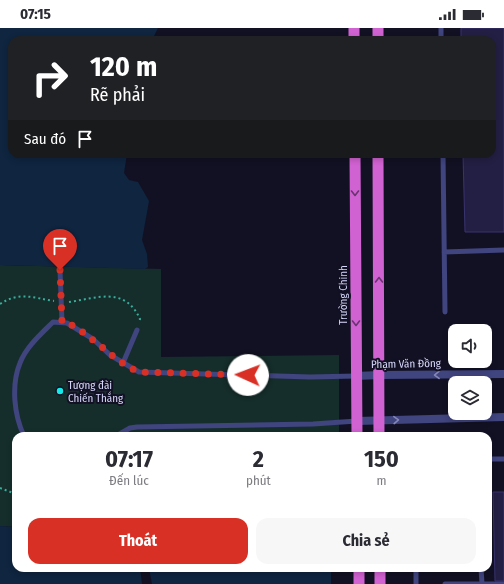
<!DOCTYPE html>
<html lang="vi">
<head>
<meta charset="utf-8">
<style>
	body { margin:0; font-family:"Fira Sans Condensed",sans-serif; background:#f7f7f7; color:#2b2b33; height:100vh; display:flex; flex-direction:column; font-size:15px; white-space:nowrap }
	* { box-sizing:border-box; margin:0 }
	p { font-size:13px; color:#7c7c81 }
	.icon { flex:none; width:22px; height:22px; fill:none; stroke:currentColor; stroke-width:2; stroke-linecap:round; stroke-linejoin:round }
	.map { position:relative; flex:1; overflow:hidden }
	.panel { position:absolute; left:12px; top:404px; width:480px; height:140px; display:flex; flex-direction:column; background:#fff; border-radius:12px; box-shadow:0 2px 6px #0003 }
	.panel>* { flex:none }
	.top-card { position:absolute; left:8px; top:8px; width:488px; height:122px; border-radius:12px; box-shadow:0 2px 6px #0003; background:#202124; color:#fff; overflow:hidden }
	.fabs { position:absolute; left:448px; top:296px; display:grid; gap:8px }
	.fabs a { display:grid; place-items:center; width:44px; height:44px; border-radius:8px; background:#fff; box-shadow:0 2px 6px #0003; font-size:20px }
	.pin { position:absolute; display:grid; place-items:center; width:34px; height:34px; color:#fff; margin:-41px -17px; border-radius:50% 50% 50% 0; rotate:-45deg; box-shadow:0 0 4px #0007 }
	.pin .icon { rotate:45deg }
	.me { position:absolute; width:44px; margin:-22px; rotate:272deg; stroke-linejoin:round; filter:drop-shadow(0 0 3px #0008) }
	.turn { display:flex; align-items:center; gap:14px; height:84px; padding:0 16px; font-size:18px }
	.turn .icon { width:52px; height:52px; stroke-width:2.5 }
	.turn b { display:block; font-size:28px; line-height:34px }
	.then { display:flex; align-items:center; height:38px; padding:0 16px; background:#0003; gap:8px; font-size:15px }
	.eta { display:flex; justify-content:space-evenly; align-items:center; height:68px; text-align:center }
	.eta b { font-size:24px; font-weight:700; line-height:28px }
	.action { display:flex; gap:8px; margin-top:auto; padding:8px 16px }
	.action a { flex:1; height:46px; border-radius:12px; background:#d93025; color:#fff; font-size:16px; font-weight:700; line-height:46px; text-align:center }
	.action a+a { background:#f7f7f7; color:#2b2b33 }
	.status { display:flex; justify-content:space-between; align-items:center; height:28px; padding:0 20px; background:#fff; direction:ltr }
	.status svg { height:11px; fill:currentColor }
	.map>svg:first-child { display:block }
	.green { fill:#152e2b }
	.water { fill:#0f2540 }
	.building { fill:#231f44; stroke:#39336e }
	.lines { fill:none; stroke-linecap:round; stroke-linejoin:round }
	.path { stroke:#3aad9b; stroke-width:2; stroke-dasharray:2 3; stroke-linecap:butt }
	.service { stroke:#40447f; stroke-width:5 }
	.minor { stroke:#40447f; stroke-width:8 }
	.tertiary { stroke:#40447f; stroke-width:8 }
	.trunk { stroke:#d162d2; stroke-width:11 }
	.oneway { stroke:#683572 }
	.oneway2 { stroke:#8487b7 }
	.route { stroke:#d93025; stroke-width:7; stroke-dasharray:0 12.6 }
	.poi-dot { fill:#15eaeb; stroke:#121124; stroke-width:1.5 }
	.labels { text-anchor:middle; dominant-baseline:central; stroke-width:4; stroke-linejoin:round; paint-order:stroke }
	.street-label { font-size:11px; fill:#d8d8fc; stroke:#121124 }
	.poi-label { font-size:11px; fill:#d8d8fc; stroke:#121124; text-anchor:start }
</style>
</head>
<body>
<div class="status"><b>07:15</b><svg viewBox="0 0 49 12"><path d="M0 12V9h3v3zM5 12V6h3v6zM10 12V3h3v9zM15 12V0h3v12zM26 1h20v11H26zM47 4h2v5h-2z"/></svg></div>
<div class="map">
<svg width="504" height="556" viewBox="0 0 504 556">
	<rect width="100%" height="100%" fill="#121124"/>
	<!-- green -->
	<path class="green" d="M 0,237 L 161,241 L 161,329 L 339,327 L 339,408 L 16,408 L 16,499 L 0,498 Z"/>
	<!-- water -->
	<path class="water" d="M 0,0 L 158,0 L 152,12 L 12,12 L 12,126 L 127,126 L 124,145 L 129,152 L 138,154 L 149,173 L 142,212 L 147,226 L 148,239 L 145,241 L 0,237 Z
		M 0,498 L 16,499 L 16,540 L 140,540 L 142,556 L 0,556 Z
		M 149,540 L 331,540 L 331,556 L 152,556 Z"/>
	<!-- building -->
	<path class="building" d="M 461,0 L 504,0 L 504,204 L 465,204 L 463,126 L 492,126 L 492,12 L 461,12 Z
		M 493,464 L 504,464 L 504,553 L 495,553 Z"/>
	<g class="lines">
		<!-- path -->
		<path class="path" d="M 69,274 C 97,270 125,258 140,291 L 139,295
			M 0,276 C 20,263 33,270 54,273
			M 0,460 L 16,466"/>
		<!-- service -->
		<path class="service" d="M 441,0 L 441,12
			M 443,126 L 445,284
			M 444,224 L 504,222
			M 60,242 L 62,294
			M 123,335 L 137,302
			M 24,408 C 14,387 11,357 20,335 C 26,319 41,306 53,294 L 67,295 L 93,311 L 110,327 L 139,344 L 310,349 L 356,348
			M 116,408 L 130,400 L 137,399 L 313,396 L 357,393
			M 488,431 L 504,431
			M 416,540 L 416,556
			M 481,540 L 482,556
			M 445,556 L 504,556"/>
		<!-- minor -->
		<path class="minor" d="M 356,348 L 379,347"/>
		<!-- tertiary -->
		<path class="tertiary" d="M 379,347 L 504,346
			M 357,393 L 504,389"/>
		<!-- trunk -->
		<path class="trunk" d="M 354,0 L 354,12
			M 378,0 L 378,12
			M 355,126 L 357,408
			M 378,126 L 379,408
			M 359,540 L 359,556
			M 380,540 L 380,556"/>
	</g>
	<!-- one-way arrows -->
	<defs><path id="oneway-chevron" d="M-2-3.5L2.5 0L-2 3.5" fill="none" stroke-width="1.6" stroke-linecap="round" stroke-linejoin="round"/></defs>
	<g class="oneway">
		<use href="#oneway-chevron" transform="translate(355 165) rotate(90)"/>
		<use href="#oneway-chevron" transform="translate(379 252) rotate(-90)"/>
		<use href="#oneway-chevron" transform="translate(356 295) rotate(90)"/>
	</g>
	<g class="oneway2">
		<use href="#oneway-chevron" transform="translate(437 347) rotate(179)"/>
		<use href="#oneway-chevron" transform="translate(396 392) rotate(-2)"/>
	</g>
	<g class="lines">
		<!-- route -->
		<path class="route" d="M 60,242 L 62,294 L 67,294 C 76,300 85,305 93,312 C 109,324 120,336 139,344 L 248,347"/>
	</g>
	<!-- markers -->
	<circle class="poi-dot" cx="60" cy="363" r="4"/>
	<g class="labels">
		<!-- street labels -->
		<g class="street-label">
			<text transform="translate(343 267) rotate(-90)">Trường Chinh</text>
			<text transform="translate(406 336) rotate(-1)">Phạm Văn Đồng</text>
		</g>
		<!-- poi labels -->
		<g class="poi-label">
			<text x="68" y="357">Tượng đài<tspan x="68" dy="13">Chiến Thắng</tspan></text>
		</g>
	</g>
</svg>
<div class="fabs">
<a><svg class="icon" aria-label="sound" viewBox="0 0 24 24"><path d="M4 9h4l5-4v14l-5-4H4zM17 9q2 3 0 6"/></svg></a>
<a><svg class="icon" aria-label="layers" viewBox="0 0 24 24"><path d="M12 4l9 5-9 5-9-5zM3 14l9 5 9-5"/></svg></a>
</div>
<div class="pin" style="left:60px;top:242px;background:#d93025"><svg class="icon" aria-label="arrive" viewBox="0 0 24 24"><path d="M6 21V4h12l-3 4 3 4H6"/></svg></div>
<svg class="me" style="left:248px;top:347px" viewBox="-20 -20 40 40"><circle r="19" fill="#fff"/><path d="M0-13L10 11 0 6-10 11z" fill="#d93025"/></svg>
<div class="top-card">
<div class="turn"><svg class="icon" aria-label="right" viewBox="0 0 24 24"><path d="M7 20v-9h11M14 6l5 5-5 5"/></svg><div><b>120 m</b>Rẽ phải</div></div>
<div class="then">Sau đó<svg class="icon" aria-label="arrive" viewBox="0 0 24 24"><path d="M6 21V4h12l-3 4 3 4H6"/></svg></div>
</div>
<section class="panel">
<div class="eta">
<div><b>07:17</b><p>Đến lúc</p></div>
<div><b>2</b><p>phút</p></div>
<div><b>150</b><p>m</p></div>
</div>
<div class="action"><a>Thoát</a><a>Chia sẻ</a></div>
</section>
</div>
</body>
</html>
